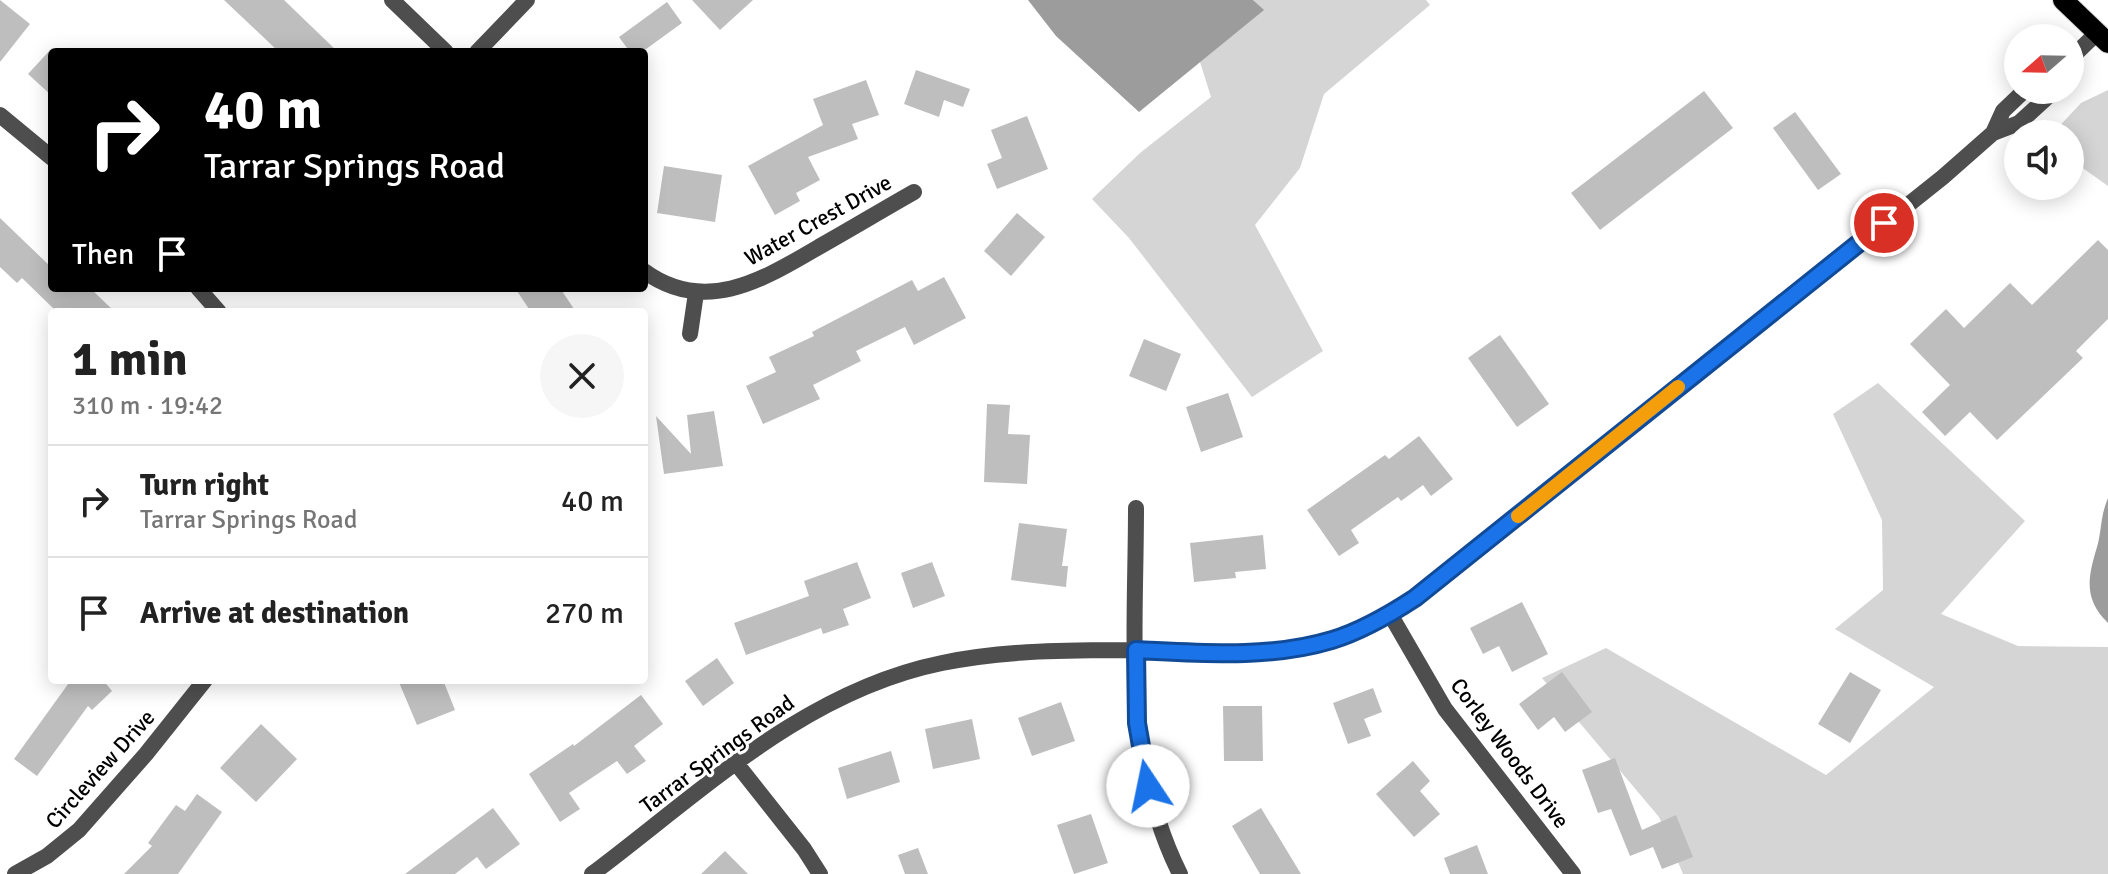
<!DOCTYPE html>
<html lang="en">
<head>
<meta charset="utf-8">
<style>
	body { margin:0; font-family:Signika,sans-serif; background:#f6f6f6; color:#222; height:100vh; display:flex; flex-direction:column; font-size:30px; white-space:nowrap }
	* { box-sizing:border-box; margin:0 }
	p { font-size:26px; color:#767676 }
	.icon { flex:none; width:44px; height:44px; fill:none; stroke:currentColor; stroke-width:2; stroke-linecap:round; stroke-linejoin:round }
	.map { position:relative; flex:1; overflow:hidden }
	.side { position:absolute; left:48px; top:308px; width:600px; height:376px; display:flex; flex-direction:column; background:#fff; border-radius:8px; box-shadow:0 4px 20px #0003 }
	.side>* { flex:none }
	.top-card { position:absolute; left:48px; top:48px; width:600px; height:244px; border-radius:8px; box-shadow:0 4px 20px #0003; background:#000; color:#fff; overflow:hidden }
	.needle { width:52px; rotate:250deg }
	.controls { position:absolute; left:2004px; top:24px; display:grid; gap:16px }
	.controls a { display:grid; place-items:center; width:80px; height:80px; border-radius:50%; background:#fff; box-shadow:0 4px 20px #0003; font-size:40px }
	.pin { position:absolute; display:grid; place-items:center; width:68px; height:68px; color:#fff; margin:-34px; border:4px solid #fff; border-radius:50%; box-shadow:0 2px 8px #0007 }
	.me { position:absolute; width:88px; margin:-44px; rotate:349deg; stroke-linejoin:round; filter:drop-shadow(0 0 6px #0008) }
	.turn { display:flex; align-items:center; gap:28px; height:168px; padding:0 24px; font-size:36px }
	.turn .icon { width:104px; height:104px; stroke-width:2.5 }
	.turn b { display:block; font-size:56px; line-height:68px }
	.then { display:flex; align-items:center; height:76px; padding:0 24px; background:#0003; gap:16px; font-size:30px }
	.round { display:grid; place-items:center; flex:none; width:84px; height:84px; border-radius:42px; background:#f6f6f6 }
	.overview { display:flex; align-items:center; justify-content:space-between; height:136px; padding:0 24px }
	h1 { font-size:48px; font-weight:700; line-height:60px }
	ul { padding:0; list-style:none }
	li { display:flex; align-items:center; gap:24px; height:112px; padding:0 24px; border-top:2px solid #e0e0e0 }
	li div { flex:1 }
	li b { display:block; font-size:30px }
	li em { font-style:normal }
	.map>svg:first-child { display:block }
	.green { fill:#d5d5d5 }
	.water { fill:#9c9c9c }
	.building { fill:#bebebe }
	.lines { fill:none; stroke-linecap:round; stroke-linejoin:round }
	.primary-casing { stroke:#dbdbdb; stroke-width:22 }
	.minor { stroke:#4e4e4e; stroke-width:16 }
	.primary { stroke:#000; stroke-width:20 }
	.route-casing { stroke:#114b97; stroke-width:20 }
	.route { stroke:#1a73e8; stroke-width:14 }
	.slow { stroke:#f59e0b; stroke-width:14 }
	.labels { text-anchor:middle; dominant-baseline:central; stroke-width:6; stroke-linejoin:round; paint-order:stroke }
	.street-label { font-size:22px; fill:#000; stroke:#fff }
</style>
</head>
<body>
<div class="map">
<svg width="2108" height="874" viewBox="0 0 2108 874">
	<rect width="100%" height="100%" fill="#fff"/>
	<!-- green -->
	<path class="green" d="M 1253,0 L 1426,0 L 1430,5 L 1324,94 L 1300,168 L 1255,225 L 1323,351 L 1252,397 L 1129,238 L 1092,199 L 1140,153 L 1211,97 L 1200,62 L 1263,10 Z
		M 2108,90 L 2108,186 L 2070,159 L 2070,134 L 2052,134 L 2081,103 Z
		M 1878,383 L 2025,521 L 1941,614 L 2018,646 L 2108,647 L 2108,874 L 1683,874 L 1659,817 L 1542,678 L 1606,648 L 1826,775 L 1934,687 L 1835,629 L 1883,590 L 1882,520 L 1833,414 Z"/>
	<!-- water -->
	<path class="water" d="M 1028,0 L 1253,0 L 1264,10 L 1139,112 L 1056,36 Z
		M 2108,498 L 2108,623 C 2083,599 2088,577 2097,547 C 2102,530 2100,517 2108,498 Z"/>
	<!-- building -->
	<path class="building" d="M 0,0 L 30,24 L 0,62 Z
		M 224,0 L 284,0 L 338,52 L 279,52 Z
		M 692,0 L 753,0 L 720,30 Z
		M 667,2 L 682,23 L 642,52 L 630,52 L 619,37 Z
		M 52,48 L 52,96 L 28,74 Z
		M 916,70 L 970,89 L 963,107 L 944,100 L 939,117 L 904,104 Z
		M 866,80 L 879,115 L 852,124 L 858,139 L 808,157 L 820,180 L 796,193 L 800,201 L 775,215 L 748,166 L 823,125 L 813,99 Z
		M 1704,91 L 1733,128 L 1600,230 L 1571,193 Z
		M 1795,112 L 1841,174 L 1818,190 L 1773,128 Z
		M 1027,116 L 1048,169 L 997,189 L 987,164 L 1002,158 L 991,130 Z
		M 664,166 L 722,175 L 715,222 L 657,213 Z
		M 1017,213 L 1045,237 L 1011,276 L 984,251 Z
		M 0,218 L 52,268 L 52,288 L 90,288 L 115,312 L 57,312 L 22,278 L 17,283 L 0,267 Z
		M 2098,240 L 2108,250 L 2108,319 L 2076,351 L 2083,358 L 1997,440 L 1970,412 L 1945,436 L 1922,412 L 1950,385 L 1910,344 L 1946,309 L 1964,328 L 2010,283 L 2032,305 Z
		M 944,277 L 966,318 L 914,345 L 905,327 L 856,351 L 861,361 L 813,385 L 820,399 L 763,424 L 746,386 L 776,372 L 769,357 L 814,336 L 812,332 L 912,280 L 918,291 Z
		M 515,288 L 560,288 L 576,312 L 531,312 Z
		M 1500,335 L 1549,404 L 1517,427 L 1468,358 Z
		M 1144,339 L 1181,354 L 1166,391 L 1129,376 Z
		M 1228,393 L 1243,437 L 1201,452 L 1186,407 Z
		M 987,404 L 1010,405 L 1008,434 L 1030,435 L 1027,484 L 984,482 Z
		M 714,411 L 723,466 L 664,474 L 656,416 L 691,454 L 687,415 Z
		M 1419,436 L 1453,479 L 1431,496 L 1423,485 L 1401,501 L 1398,497 L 1351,530 L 1359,543 L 1339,556 L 1307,510 L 1385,455 L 1389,459 Z
		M 1019,523 L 1067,529 L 1062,566 L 1068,566 L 1066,587 L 1011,580 Z
		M 1263,535 L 1266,569 L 1235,572 L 1236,578 L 1194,582 L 1190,543 Z
		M 857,562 L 871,598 L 843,609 L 849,625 L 823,634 L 821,628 L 746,655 L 734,623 L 809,596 L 804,581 Z
		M 932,562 L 945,596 L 913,608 L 901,573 Z
		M 1522,602 L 1548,654 L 1512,672 L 1499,646 L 1483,654 L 1470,628 Z
		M 717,658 L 734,683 L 703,706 L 685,681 Z
		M 1562,672 L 1592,712 L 1565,732 L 1554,717 L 1538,730 L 1519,704 Z
		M 1850,672 L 1881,690 L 1850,743 L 1818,724 Z
		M 71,680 L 103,680 L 112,691 L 92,710 L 88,706 L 37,776 L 14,759 Z
		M 398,680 L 443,680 L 455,710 L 417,725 Z
		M 1373,688 L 1382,712 L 1364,719 L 1371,736 L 1348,744 L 1333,703 Z
		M 641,695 L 663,724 L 634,746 L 646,761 L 627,774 L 617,761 L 569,793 L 580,809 L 560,822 L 529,774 L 573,744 L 574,746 Z
		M 1061,702 L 1075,741 L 1032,756 L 1018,718 Z
		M 1223,706 L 1262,706 L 1263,761 L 1224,761 Z
		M 972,719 L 980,759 L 933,769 L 925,729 Z
		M 261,724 L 297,759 L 256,802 L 220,768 Z
		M 891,751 L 900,782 L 847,799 L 838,768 Z
		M 1615,758 L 1642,830 L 1676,815 L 1693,857 L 1662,869 L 1653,847 L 1630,856 L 1611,809 L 1598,813 L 1582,770 Z
		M 1413,761 L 1430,781 L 1420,791 L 1440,814 L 1414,837 L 1376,794 Z
		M 197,794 L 222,812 L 178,874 L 124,874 L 152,846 L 148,843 L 176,805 L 185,811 Z
		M 493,808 L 520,844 L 486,869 L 477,857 L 455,874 L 405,874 Z
		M 1261,808 L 1301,874 L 1260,874 L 1232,826 Z
		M 1091,814 L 1108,863 L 1074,874 L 1057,825 Z
		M 1477,845 L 1488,874 L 1450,874 L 1444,858 Z
		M 918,848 L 928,874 L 905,874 L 898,855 Z
		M 725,851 L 748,874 L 701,874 Z"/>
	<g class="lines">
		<defs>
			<path id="primary" d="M 2063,0 L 2108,43"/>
		</defs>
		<!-- primary casing -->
		<use href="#primary" class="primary-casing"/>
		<!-- minor -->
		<path class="minor" d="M 392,0 L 446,52
			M 477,52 L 527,0
			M 2070,59 L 2097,33
			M 0,115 L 52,158
			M 1993,133 L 2003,111 L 2025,90
			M 644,271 C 707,317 767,277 824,244 C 854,227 884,209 914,192
			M 198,288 L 219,312
			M 690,334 L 696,293
			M 1136,508 C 1136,634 1122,758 1180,874
			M 1390,614 L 1445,709 L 1573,874
			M 736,763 L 804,849 L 820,874
			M 15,874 L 47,856 L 79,830 L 146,754 L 205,680
			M 592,874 C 700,793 804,691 942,663 C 1005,650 1071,650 1135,650 C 1202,651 1269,660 1334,639 C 1363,630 1390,614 1415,598 L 1943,177 L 1993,133 L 2019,123 L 2055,90"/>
		<!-- primary -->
		<use href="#primary" class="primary"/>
	</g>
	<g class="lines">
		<defs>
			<path id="route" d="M 1148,786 L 1137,723 L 1136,650 C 1201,653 1269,659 1332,640 C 1362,631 1389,615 1415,598 L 1884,223"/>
		</defs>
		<!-- route casing -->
		<use href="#route" class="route-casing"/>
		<!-- route -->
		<use href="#route" class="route"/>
		<!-- slow -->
		<path class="slow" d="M 1518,516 L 1678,387"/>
	</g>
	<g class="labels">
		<!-- street labels -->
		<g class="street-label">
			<text transform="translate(818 220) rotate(-29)">Water Crest Drive</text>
			<text transform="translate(1510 753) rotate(53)">Corley Woods Drive</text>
			<text transform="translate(717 754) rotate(-36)">Tarrar Springs Road</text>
			<text transform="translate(100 769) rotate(-48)">Circleview Drive</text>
		</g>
	</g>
</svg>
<div class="controls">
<a><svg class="needle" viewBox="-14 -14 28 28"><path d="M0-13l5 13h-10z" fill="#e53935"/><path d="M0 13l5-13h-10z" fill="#767676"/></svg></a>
<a><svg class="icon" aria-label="sound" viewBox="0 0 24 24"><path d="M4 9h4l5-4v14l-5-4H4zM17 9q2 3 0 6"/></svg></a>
</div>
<div class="pin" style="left:1884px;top:223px;background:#d93025"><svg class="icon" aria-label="arrive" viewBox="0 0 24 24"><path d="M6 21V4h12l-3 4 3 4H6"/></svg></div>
<svg class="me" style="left:1148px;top:786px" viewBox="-20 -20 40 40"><circle r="19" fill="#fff"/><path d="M0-13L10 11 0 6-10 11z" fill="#1a73e8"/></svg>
<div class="top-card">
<div class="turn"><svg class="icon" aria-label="right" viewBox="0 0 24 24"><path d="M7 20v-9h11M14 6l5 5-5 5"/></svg><div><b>40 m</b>Tarrar Springs Road</div></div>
<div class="then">Then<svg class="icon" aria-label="arrive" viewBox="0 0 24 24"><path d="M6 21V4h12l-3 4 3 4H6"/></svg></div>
</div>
<section class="side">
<div class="overview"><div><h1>1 min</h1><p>310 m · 19:42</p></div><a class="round"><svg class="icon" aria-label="close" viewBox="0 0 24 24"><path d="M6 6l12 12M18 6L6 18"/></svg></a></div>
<ul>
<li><svg class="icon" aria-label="right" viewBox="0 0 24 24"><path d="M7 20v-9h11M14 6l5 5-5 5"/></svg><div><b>Turn right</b><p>Tarrar Springs Road</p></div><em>40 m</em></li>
<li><svg class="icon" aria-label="arrive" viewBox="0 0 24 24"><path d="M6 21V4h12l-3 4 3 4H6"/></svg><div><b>Arrive at destination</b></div><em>270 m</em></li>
</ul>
</section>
</div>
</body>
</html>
